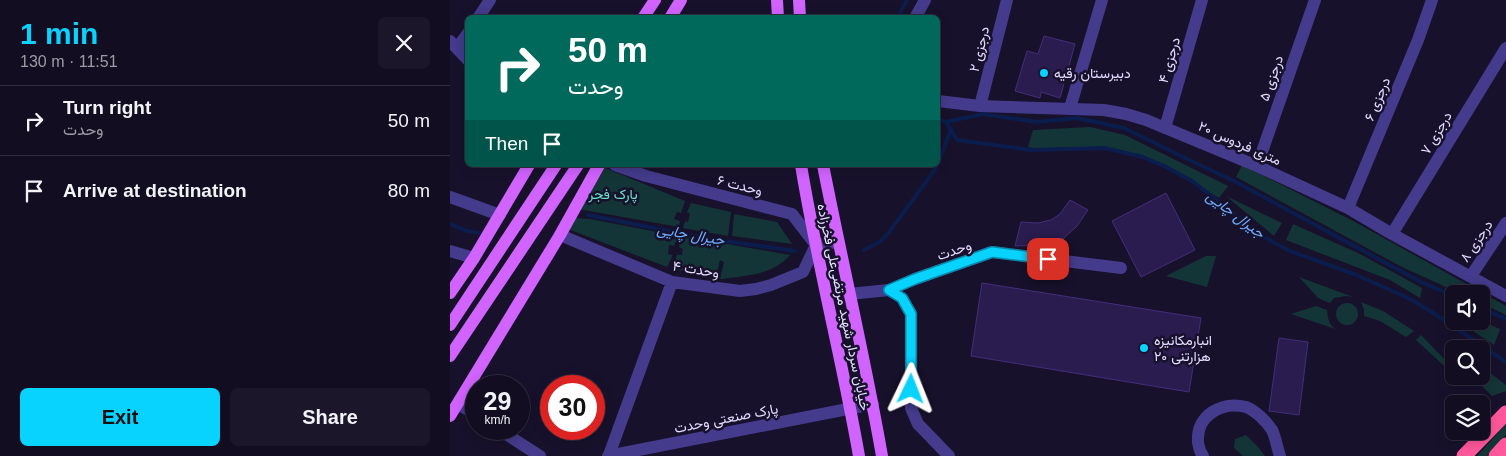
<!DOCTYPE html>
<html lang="en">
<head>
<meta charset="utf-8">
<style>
	body { margin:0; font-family:Arial,Vazirmatn,sans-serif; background:#1b162a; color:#f1f3f6; height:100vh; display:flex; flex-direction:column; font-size:19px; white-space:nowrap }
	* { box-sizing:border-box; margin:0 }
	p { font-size:16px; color:#9c9ca5 }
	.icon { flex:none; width:28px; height:28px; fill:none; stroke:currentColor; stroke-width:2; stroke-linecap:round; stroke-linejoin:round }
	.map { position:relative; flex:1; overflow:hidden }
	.drawer { display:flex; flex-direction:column; background:#120d21; width:450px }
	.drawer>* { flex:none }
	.hud { position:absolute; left:15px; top:15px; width:475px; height:152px; border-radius:8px; box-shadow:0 2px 12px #0003,0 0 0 1px #312d3f; background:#00695c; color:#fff; overflow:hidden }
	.controls { position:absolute; left:995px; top:285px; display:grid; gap:10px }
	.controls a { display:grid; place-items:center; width:45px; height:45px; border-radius:8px; background:#120d21; box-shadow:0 2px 12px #0003,0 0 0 1px #312d3f; font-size:25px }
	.speed { position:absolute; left:15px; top:375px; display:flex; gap:10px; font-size:25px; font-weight:700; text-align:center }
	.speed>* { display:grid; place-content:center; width:65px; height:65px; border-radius:50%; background:#120d21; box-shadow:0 2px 12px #0003,0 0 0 1px #312d3f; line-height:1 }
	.speed small { font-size:12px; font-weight:400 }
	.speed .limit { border:8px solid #d22; background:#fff; color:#111 }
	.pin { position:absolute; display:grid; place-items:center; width:42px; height:42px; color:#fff; margin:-21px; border-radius:10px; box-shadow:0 2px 8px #0006 }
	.me { position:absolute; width:55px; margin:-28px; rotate:2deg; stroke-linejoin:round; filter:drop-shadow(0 0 4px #0008) }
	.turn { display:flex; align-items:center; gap:18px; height:105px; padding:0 20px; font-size:22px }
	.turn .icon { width:65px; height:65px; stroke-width:2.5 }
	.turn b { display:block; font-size:35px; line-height:42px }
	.then { display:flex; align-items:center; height:48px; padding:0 20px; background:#0003; gap:10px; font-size:19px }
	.round { display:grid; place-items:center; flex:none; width:52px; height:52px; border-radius:8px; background:#1b162a }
	.summary { display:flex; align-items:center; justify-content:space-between; height:85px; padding:0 20px }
	h1 { font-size:30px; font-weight:700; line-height:38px; color:#08d3ff }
	.button { display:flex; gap:10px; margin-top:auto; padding:10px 20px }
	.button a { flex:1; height:58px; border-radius:8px; background:#08d3ff; color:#111; font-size:20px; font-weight:700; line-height:58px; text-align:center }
	.button a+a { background:#1b162a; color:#f1f3f6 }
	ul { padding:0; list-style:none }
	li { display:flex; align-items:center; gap:15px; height:70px; padding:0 20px; border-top:1px solid #312d3f }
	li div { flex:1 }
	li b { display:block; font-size:19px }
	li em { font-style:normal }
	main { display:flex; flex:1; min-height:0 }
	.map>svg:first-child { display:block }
	.green { fill:#143537 }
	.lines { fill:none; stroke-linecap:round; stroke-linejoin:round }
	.stream { stroke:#0a1d4c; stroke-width:4 }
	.building { fill:#2a1c4e; stroke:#432e7a }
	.minor { stroke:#443b8c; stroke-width:12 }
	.major { stroke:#d163ff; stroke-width:12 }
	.highway { stroke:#ff579a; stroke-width:15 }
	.route-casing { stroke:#0589a6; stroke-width:12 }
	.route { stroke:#08d3ff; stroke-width:9 }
	.poi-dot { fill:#08d3ff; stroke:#18112c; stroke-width:2 }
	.labels { text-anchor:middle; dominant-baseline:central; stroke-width:5; stroke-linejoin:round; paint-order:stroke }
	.street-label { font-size:14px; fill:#e3dcff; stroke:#18112c }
	.poi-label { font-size:14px; fill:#e3dcff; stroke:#18112c; text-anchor:start }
	.park-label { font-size:14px; fill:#64e4ce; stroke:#18112c }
	.water-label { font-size:15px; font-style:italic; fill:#6aaeff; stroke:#18112c }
</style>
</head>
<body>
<main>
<section class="drawer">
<div class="summary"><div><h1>1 min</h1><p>130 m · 11:51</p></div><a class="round"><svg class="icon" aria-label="close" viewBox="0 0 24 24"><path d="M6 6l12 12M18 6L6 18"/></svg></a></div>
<ul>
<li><svg class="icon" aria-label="right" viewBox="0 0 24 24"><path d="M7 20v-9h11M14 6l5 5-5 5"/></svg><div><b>Turn right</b><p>وحدت</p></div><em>50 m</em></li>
<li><svg class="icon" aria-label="arrive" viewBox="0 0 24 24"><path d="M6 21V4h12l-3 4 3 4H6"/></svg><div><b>Arrive at destination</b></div><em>80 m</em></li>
</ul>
<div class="button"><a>Exit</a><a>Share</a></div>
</section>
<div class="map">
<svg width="1056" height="456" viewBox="0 0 1056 456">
	<rect width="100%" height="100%" fill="#18112c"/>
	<!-- green -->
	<path class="green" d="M 640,127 L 675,135 L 778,186 L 769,198 L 715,165 L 678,153 L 654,150 L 597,151 L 578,147 L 583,130 Z
		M 792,165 L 905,222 L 1056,306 L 1056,315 L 1031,303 L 1031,294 L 1011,294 L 950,266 L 786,177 Z
		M 153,167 L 235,201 L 231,213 L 227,212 L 224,219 L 230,221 L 229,227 L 128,209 Z
		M 776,196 L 832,223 L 824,236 Z
		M 241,203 L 281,212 L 278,236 L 233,228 L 235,221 L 238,222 L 240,214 L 237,212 Z
		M 284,214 L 327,222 L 342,244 L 282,236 Z
		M 126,218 L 140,219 L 228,236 L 224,246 L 219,245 L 218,254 L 223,255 L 217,267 L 118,229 Z
		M 843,224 L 910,254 L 972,288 L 970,298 L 940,280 L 836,240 Z
		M 232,236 L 340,255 C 323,275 295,276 270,279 L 274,262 L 270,260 L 266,277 L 222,269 L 227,255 L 232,255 L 233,249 L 229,247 Z
		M 756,256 L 766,256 L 757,287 L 716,276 Z
		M 849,277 L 903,297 L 896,296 L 884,298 L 880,303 L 868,298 Z
		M 911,302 L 933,311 L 964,331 L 956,337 L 930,321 L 914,316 L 914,310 Z
		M886 314a11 11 0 1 1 22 0a11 11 0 1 1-22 0Z
		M 866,306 L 877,310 C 878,319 879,327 888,330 L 841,314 Z
		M 1008,321 L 1031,321 L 1050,329 L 1044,345 Z
		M 971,335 L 1004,369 L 1004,375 L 966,340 Z
		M 1031,366 L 1056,385 L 1056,391 L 1042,396 L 1022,376 L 1031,376 Z
		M 1056,424 L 1056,435 L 1037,456 L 1027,456 Z
		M 796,435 L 808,447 L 815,456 L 793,456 L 784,448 L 785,439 Z"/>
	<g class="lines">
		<!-- stream -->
		<path class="stream" d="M 447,18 L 457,0
			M 488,119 L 496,122 L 507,140 L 581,150 L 654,148 L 693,157 L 714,166 L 742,181 L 814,237 L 840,251 L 904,274 L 958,298 L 985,314 L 1056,362
			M 496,122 L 533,114 L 587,122 L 627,118 L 674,128 L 729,155 L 784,181 L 971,282 L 1004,296
			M 488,164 L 501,129
			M 138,215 L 254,238 L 345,251
			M 0,224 L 17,231 L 29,233
			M 414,250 L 428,243 L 437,235 L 484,171 L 487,165
			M 1031,308 L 1056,319"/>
	</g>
	<!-- building -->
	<path class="building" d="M 594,36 L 625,44 L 610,98 L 591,92 L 590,98 L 565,91 L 577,51 L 588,54 Z
		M 716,193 L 745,250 L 691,277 L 662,221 Z
		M 620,200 L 638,210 L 627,226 L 614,238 L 597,245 L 565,246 L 571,222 L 588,223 L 601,220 L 610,214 Z
		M 532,283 L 751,318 L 739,392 L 521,356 Z
		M 829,338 L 858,342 L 849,415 L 819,411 Z"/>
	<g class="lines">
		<!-- minor -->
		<path class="minor" d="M 28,18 L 40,0
			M 465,18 L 475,0
			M 0,41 L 18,60
			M 7,48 L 18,33
			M 488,101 L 530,106 L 654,110 L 676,114 L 696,120 L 807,166 L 898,208 L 942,234 L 1056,296
			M 530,106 L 557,0
			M 620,108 L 652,0
			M 715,128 L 752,0
			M 165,165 L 196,176 L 342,214 L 366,245
			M 807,166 L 865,0
			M 0,197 L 50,215
			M 898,208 L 968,40 L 982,0
			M 942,234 L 1056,48
			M 110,235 L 222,282 L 290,291 L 306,289 L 321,285 L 353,272 L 366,245
			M 366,245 L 388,242
			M 0,251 L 24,258
			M 1021,276 L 1056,223
			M 439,290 L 452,298 L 461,314 L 461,408 L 468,424 L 499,456
			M 399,294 L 439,290 L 465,279 L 542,252 L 671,268
			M 8,404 L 26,415
			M 48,429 L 90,456
			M 158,456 L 423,404
			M 161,456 L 159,455 L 222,282
			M 753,456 C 749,451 749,448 748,442 C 746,415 772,401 796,407 C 805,410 817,422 822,430 C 826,438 827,448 830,456"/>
		<!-- major -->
		<path class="major" d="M 327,0 L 328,18
			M 349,0 L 350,18
			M 193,18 L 205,0
			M 220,18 L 231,0
			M 351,165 C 367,263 392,359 409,456
			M 373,165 C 392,262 415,358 432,456
			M 0,293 L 24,258 L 79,165
			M 0,325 L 106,165
			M 0,356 L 128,165
			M 0,416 L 110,235 L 149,165"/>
		<!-- highway -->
		<path class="highway" d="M 1014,456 L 1056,413
			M 1046,456 L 1056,445"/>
	</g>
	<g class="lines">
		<defs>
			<path id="route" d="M 461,389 L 461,314 L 452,298 L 439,290 L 465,279 L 542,252 L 598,259"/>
		</defs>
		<!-- route casing -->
		<use href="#route" class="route-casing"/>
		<!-- route -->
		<use href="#route" class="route"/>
	</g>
	<!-- markers -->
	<g class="poi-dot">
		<circle cx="594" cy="73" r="5"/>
		<circle cx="694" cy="348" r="5"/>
	</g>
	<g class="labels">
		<!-- street labels -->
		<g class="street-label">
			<text transform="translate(529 49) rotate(-76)">درجزی ۲</text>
			<text transform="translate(719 60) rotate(-74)">درجزی ۴</text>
			<text transform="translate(821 78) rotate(-71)">درجزی ۵</text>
			<text transform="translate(927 99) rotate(-67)">درجزی ۶</text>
			<text transform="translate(986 133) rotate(-59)">درجزی ۷</text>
			<text transform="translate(790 143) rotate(24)">۲۰ متری فردوس</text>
			<text transform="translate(290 185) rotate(14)">وحدت ۶</text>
			<text transform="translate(1026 241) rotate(-56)">درجزی ۸</text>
			<text transform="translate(504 250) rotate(-19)">وحدت</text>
			<text transform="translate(246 269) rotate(9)">وحدت ۴</text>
			<text transform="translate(394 307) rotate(78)">خیابان سردار شهید مرتضی‌علی فخرزاده</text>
			<text transform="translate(276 418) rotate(-11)">پارک صنعتی وحدت</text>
		</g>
		<!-- poi labels -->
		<g class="poi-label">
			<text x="604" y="73">دبیرستان رقیه</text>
			<text x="704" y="340">انبارمکانیزه<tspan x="704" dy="16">۲۰ هزارتنی</tspan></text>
		</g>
		<!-- park labels -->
		<g class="park-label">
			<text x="163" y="194">پارک فجر</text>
		</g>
		<!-- water labels -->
		<g class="water-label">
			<text transform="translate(786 214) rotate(37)">جیرال چایی</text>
			<text transform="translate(241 234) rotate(10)">جیرال چایی</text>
		</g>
	</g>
</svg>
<div class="controls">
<a><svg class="icon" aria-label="sound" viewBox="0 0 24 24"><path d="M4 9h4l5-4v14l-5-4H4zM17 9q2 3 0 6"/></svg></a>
<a><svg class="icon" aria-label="search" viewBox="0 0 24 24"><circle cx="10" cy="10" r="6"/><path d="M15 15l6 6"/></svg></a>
<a><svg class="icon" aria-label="layers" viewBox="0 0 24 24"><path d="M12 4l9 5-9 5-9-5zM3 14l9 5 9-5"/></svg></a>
</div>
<div class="speed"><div>29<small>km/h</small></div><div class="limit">30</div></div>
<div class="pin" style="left:598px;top:259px;background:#d93025"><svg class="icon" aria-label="arrive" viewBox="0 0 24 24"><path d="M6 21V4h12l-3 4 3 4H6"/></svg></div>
<svg class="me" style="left:461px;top:389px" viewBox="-20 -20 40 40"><path d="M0-17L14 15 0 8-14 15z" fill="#08d3ff" stroke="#fff" stroke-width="4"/></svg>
<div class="hud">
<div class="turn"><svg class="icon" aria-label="right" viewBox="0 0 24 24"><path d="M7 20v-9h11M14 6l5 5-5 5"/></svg><div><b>50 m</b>وحدت</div></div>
<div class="then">Then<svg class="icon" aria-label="arrive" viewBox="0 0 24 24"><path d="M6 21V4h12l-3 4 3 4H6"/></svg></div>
</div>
</div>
</main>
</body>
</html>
